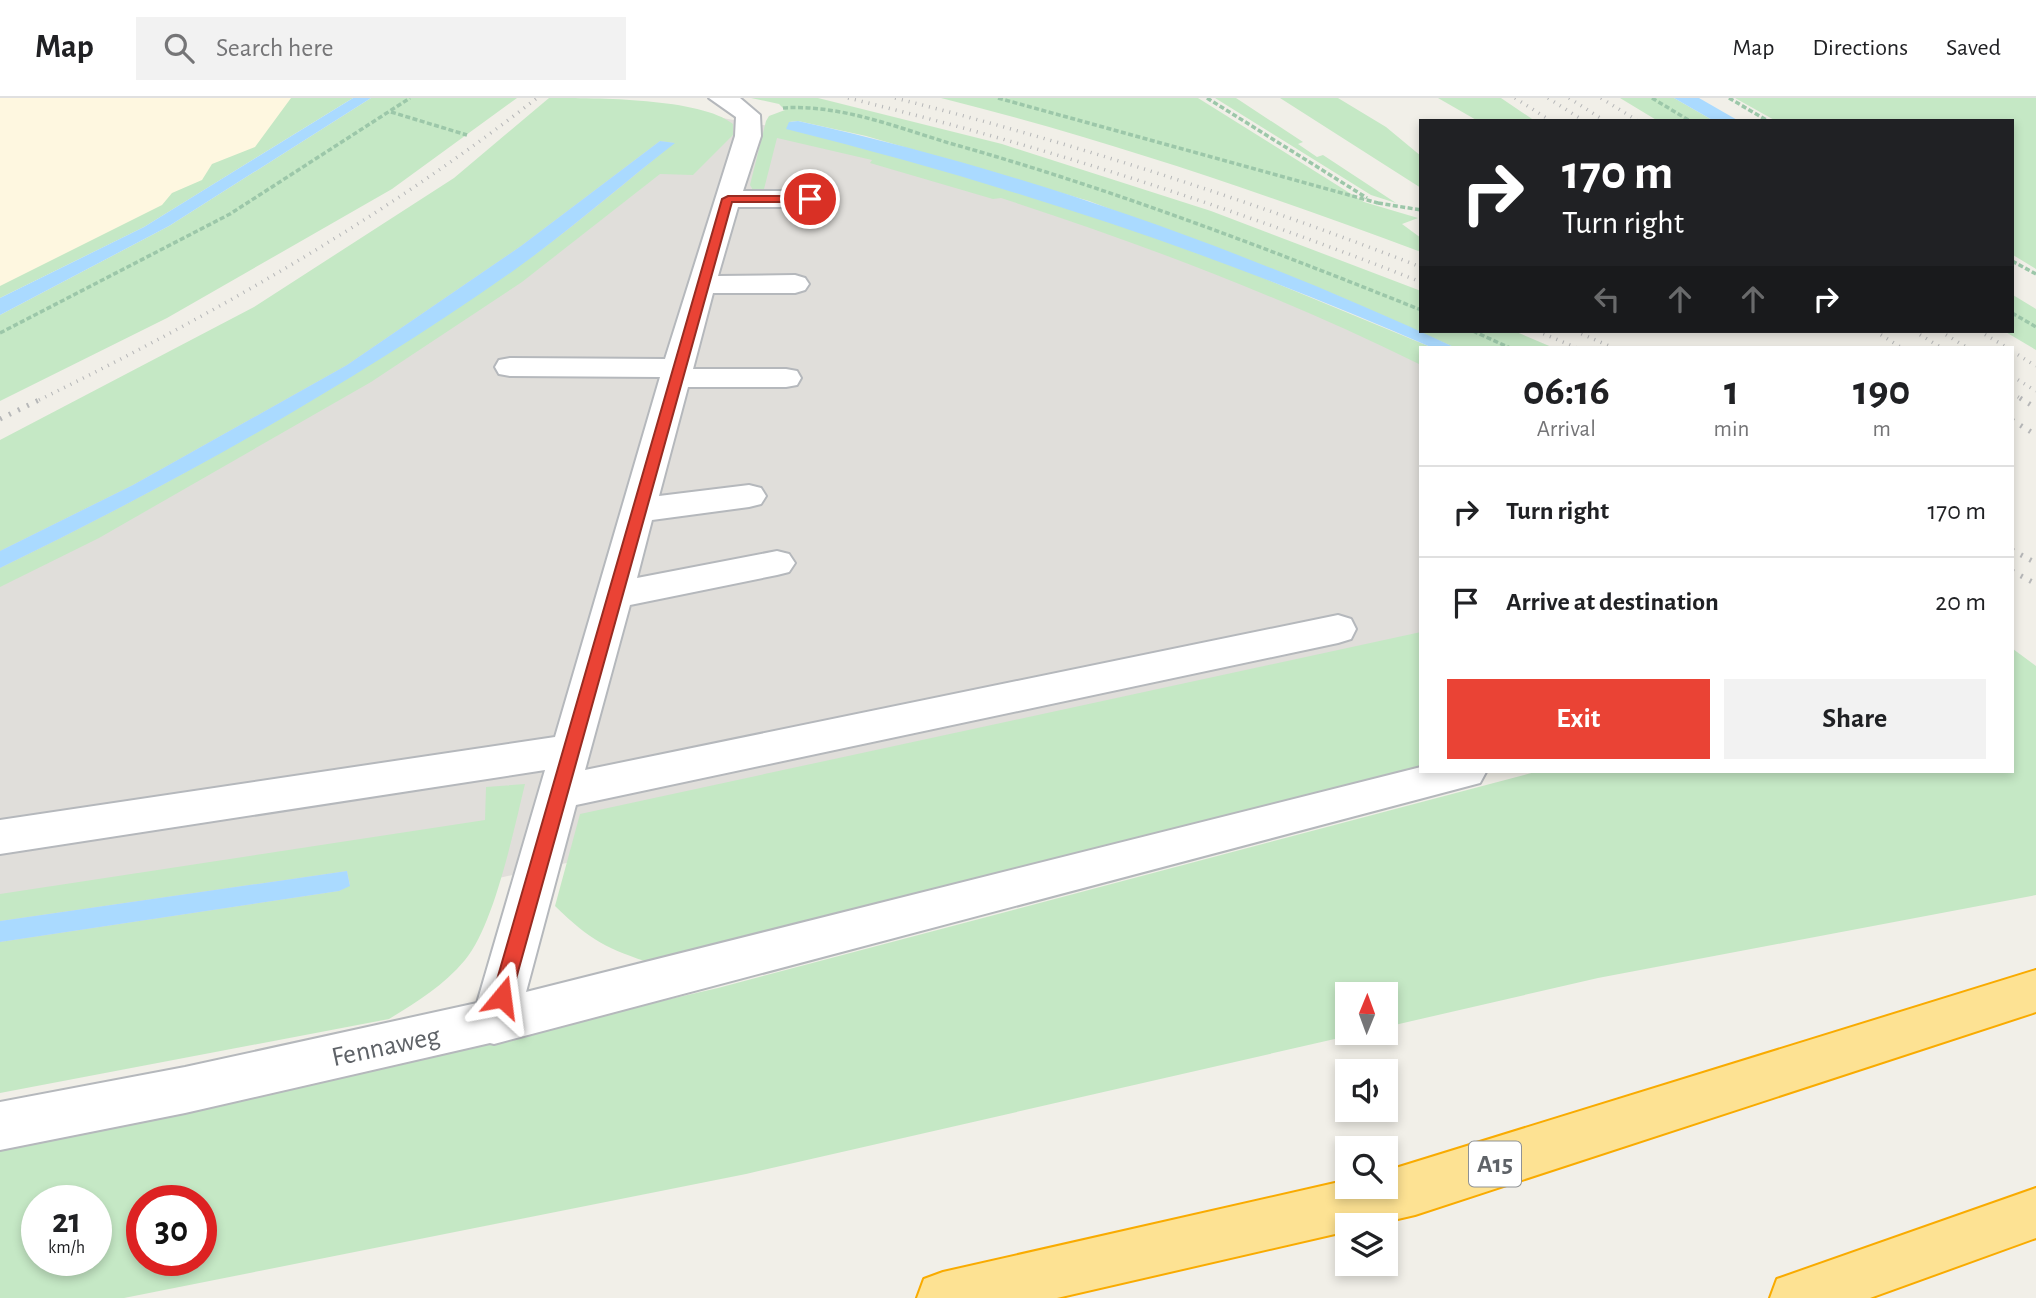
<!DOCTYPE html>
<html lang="en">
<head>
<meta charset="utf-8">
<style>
	body { margin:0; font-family:"Alegreya Sans",sans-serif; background:#f2f2f2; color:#202124; height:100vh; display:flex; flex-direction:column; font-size:26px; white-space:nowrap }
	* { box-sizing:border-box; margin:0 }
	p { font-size:23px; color:#757577 }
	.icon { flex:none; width:38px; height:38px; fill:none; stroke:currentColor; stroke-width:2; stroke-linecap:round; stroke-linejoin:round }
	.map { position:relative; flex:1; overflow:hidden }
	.sheet { position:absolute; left:1419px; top:248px; width:595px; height:427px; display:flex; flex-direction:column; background:#fff; border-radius:0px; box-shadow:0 4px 10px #0003 }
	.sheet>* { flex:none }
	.top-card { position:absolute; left:1419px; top:21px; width:595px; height:214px; border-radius:0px; box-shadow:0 4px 10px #0003; background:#202124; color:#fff; overflow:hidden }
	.needle { width:46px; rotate:1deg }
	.tools { position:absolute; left:1335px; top:884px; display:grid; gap:14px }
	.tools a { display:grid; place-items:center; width:63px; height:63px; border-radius:0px; background:#fff; box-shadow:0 4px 10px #0003; font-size:35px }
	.speed { position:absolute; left:21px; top:1087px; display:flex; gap:14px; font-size:35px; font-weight:700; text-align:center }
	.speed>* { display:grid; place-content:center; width:91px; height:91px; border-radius:50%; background:#fff; box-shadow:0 4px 10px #0003; line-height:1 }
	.speed small { font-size:18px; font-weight:400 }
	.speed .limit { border:10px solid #d22; background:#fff; color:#111 }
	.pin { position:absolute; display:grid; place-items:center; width:60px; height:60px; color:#fff; margin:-30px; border:4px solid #fff; border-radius:50%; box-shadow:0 2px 7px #0007 }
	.me { position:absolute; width:77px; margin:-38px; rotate:16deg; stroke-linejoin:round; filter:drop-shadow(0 0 5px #0008) }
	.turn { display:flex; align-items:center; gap:24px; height:147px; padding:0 28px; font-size:32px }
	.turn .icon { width:91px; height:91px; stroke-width:2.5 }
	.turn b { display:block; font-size:49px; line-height:60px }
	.lanes { display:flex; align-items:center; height:66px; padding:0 28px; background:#0003; justify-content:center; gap:35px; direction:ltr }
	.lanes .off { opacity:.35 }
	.eta { display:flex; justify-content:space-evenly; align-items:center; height:119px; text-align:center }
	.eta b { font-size:42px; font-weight:700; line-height:49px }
	.action { display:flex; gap:14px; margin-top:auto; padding:14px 28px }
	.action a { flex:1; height:80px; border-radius:0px; background:#ea4335; color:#fff; font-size:28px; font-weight:700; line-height:80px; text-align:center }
	.action a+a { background:#f2f2f2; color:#202124 }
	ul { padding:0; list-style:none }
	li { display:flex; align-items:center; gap:21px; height:91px; padding:0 28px; border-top:2px solid #e0e0e0 }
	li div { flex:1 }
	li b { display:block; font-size:26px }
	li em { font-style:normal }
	header { display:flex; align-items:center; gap:42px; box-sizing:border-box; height:98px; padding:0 35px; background:#fff; border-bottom:2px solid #e0e0e0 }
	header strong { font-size:33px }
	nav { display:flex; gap:38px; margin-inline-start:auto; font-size:24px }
	.search { width:490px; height:63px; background:#f2f2f2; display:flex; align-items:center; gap:18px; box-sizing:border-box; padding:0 24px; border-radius:0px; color:#757577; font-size:26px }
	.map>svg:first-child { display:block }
	.commercial { fill:#fef7e0 }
	.industrial { fill:#e0deda }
	.green { fill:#c5e8c5; fill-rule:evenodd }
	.water { fill:#aadaff }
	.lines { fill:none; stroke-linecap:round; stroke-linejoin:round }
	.minor-casing { stroke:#b5b8bc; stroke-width:4 }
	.highway-casing { stroke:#f9ab00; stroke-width:4 }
	.path { stroke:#9cc7a9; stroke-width:3.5; stroke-dasharray:5 2.5; stroke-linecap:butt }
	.minor { fill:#fff; fill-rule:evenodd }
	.highway { fill:#fde293; fill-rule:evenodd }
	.rail-far1 { stroke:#b6b7b8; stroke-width:3.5; stroke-dasharray:1 6; stroke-linecap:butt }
	.rail { stroke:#b6b7b8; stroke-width:5; stroke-dasharray:2 8; stroke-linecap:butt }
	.route { fill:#ea4335; stroke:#982c22; stroke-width:2 }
	.labels { text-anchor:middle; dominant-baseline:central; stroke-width:5; stroke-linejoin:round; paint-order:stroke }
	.shield { fill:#fff; stroke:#8f9295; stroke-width:2 }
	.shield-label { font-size:26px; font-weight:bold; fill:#5f6368 }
	.street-label { font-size:28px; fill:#5f6368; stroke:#fff }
</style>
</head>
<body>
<header>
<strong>Map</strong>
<div class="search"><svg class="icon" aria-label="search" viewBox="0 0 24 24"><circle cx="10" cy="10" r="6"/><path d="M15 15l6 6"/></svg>Search here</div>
<nav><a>Map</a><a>Directions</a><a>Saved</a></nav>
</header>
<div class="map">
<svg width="2036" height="1200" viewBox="0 0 2036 1200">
	<rect width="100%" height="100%" fill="#f1efe8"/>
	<!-- commercial -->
	<path class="commercial" d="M 0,0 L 361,0 L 0,207 Z"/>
	<!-- industrial -->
	<path class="industrial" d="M 699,16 L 786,31 L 897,59 L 1433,250 L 1421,250 L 1421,575 L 0,891 L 0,408 Z"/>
	<!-- green -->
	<path class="green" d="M 291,0 L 353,0 L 144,129 L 0,200 L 0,188 L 162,107 L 172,95 L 202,82 L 212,66 L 255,49 Z
		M 371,0 L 517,0 L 392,91 L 167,220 L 0,303 L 0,217 L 169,128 Z
		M 549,0 C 596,0 701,0 733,26 L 733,37 L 693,77 L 660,76 L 522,184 L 371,284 L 99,440 L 0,489 L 0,470 C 177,384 350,286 512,173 C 568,134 621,88 674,45 L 660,43 L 521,148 L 347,267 L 133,387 L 0,453 L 0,342 L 254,209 L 454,80 Z
		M 751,0 L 818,0 L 1002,46 L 1211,113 L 1421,193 L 1421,233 L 1514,233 L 1554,250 L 1456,250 L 1338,198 L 1089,103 L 866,38 L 798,23 L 789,24 L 1098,119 L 1244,172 L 1433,250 L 1421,250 L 1421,267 C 1287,201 1146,147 1001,100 L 993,101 L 870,65 L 872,62 L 777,40 L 763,95 L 754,94 L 750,87 L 766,23 L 769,18 L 785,12 L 779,6 Z
		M 941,0 L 1198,0 L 1364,104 L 1418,120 L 1402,126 L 1421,140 L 1421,154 C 1263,95 1105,41 941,0 Z
		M 1215,0 L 1236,0 L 1303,44 L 1298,46 L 1317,59 L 1323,57 L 1396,105 L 1371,97 Z
		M 1280,0 L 1338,0 L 1386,29 L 1421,58 L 1421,90 Z
		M 1438,0 L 1501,0 L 1535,23 L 1478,23 Z
		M 1620,0 L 1674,0 L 1714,23 L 1658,23 Z
		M 1735,0 L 2036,0 L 2036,171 L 2013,157 L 2012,23 L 1776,23 Z
		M 2013,197 L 2036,211 L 2036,252 L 2004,233 L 2012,233 Z
		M 1421,534 L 1421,671 L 654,866 C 607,851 591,843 555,808 L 580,716 Z
		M 2013,551 L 2036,568 L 2036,797 L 1598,880 L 1386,929 L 1386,896 L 1348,896 L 1348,934 L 1361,935 L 746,1076 L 124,1200 L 0,1200 L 0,1048 L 370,970 L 718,890 L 1535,674 L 2012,674 ZM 37,1102 L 96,1102 L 96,1162 L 37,1162 ZM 142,1102 L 201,1102 L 201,1162 L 142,1162 Z
		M 525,686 C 514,731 494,828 465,862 C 443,888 417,904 389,921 L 0,995 L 0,844 L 339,793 L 350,787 L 347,773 L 0,823 L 0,796 L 485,722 L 486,689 Z"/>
	<!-- water -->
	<path class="water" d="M 353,0 L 371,0 L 169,128 L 0,217 L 0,200 L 144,129 Z
		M 1674,0 L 1699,0 L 1739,23 L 1714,23 Z
		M 798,23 C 1024,73 1246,152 1456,250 L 1433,250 C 1221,157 1010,87 786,31 L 789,24 Z
		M 660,43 L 675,45 C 621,87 569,133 513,173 C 352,286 177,384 0,470 L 0,453 L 133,387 L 347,267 L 521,148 Z
		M 347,773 L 350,788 L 339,793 L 0,844 L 0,823 Z"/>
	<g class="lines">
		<defs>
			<path id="minor" d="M 709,0 L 740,0 L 760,17 L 761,38 L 743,93 L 810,93 L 819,95 L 823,101 L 819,107 L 810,109 L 738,109 L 718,178 L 795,177 L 805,180 L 809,186 L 805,192 L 795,195 L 713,195 L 693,271 L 786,271 L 797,273 L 801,280 L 797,287 L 786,289 L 688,289 L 659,398 L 749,387 L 761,390 L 766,398 L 761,406 L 749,409 L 652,422 L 637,480 L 777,453 L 789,456 L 795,465 L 789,474 L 777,477 L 630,507 L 585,672 L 1338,517 L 1351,521 L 1356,531 L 1351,541 L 1338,545 L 576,707 L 526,894 L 1421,669 L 1421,674 L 1486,674 L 1480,685 L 494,946 L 490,945 L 185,1015 L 0,1052 L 0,1004 L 185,969 L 477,905 L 545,672 L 0,756 L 0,722 L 555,639 L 660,279 L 510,278 L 499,276 L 495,269 L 499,262 L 510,260 L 665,261 L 735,38 L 736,19 Z"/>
			<path id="highway" d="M 2036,872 L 2036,914 L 1415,1117 L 1372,1127 L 1348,1127 L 1348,1133 L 1057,1200 L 917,1200 L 924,1181 L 943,1174 L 1348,1082 L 1348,1088 L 1386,1088 L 1386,1073 Z
				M 2036,1090 L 2036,1140 L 1870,1200 L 1770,1200 L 1777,1181 Z"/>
		</defs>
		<!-- minor casing -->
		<use href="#minor" class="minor-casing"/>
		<!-- highway casing -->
		<use href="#highway" class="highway-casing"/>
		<!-- path -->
		<path class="path" d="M 998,0 L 1378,105
			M 1207,0 L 1367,100
			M 1652,0 L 1690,23
			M 1729,0 L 1768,23
			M 783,10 C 839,6 896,29 949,45 C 1110,90 1266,150 1421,212
			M 391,14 L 467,37
			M 1378,105 L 1421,112
			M 2012,163 L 2036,176
			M 2012,215 L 2036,229
			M 1473,233 L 1510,250
			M 0,235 L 230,116 L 410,0"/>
		<!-- minor -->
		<use href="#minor" class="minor"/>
		<!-- highway -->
		<use href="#highway" class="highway"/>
		<!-- rail-far1 -->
		<path class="rail-far1" d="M 848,0 C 1044,48 1234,110 1421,184
			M 895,0 C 1074,45 1249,102 1421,169
			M 1515,0 L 1551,23
			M 1548,0 L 1584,23
			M 1569,0 L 1605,23
			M 1601,0 L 1638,23
			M 1537,233 L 1577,250
			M 1575,233 L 1614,250
			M 1875,233 L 1902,250
			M 1914,233 L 1942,250
			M 1940,233 L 1968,250
			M 1979,233 L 2008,250
			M 2012,253 L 2036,268
			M 2012,278 L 2036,293
			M 2012,295 L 2023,302
			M 39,302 C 215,216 383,120 537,0"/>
		<!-- rail -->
		<path class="rail" d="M 2020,300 L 2036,310
			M 0,321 L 43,300
			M 2012,322 L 2036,337
			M 2012,452 L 2036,465
			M 2012,473 L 2036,486"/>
	</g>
	<!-- route -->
	<path class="route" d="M 728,98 L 810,98 L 816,101 L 810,104 L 732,104 L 511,899 L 508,905 L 502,908 L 495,905 L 492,899 L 722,101 Z"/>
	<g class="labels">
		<!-- shield labels -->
		<rect class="shield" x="1469" y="1043.5" width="52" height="45" rx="5"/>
		<g class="shield-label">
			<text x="1495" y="1066">A15</text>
		</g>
		<!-- street labels -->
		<g class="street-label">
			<text transform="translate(386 949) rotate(-12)">Fennaweg</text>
		</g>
	</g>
</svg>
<div class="tools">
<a><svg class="needle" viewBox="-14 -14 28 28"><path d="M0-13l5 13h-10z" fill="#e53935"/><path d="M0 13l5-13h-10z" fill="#757577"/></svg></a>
<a><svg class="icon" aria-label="sound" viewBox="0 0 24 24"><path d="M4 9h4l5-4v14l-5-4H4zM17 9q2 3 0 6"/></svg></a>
<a><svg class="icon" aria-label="search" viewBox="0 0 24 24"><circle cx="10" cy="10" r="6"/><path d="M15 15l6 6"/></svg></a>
<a><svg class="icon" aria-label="layers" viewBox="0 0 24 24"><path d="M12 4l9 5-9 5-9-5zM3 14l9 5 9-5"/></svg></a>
</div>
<div class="speed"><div>21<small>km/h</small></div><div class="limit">30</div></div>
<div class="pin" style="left:810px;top:101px;background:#d93025"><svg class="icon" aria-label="arrive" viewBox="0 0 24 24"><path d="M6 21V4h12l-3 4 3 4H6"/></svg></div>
<svg class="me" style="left:502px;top:899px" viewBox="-20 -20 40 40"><path d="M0-17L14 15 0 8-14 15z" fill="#ea4335" stroke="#fff" stroke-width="4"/></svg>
<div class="top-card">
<div class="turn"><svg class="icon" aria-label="right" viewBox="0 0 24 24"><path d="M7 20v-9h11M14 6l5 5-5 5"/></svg><div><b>170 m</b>Turn right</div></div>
<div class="lanes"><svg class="icon off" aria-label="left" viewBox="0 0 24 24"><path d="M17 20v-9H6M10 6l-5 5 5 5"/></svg><svg class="icon off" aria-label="ahead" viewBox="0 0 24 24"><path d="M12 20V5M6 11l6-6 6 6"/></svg><svg class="icon off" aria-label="ahead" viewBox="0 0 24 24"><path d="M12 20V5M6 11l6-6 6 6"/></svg><svg class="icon" aria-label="right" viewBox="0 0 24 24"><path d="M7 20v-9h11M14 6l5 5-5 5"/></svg></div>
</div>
<section class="sheet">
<div class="eta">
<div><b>06:16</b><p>Arrival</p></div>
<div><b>1</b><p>min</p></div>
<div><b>190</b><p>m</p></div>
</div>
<ul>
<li><svg class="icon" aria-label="right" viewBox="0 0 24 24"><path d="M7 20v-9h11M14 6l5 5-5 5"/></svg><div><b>Turn right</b></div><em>170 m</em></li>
<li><svg class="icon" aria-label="arrive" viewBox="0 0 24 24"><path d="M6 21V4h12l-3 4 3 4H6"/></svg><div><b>Arrive at destination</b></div><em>20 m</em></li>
</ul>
<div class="action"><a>Exit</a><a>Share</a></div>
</section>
</div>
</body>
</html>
